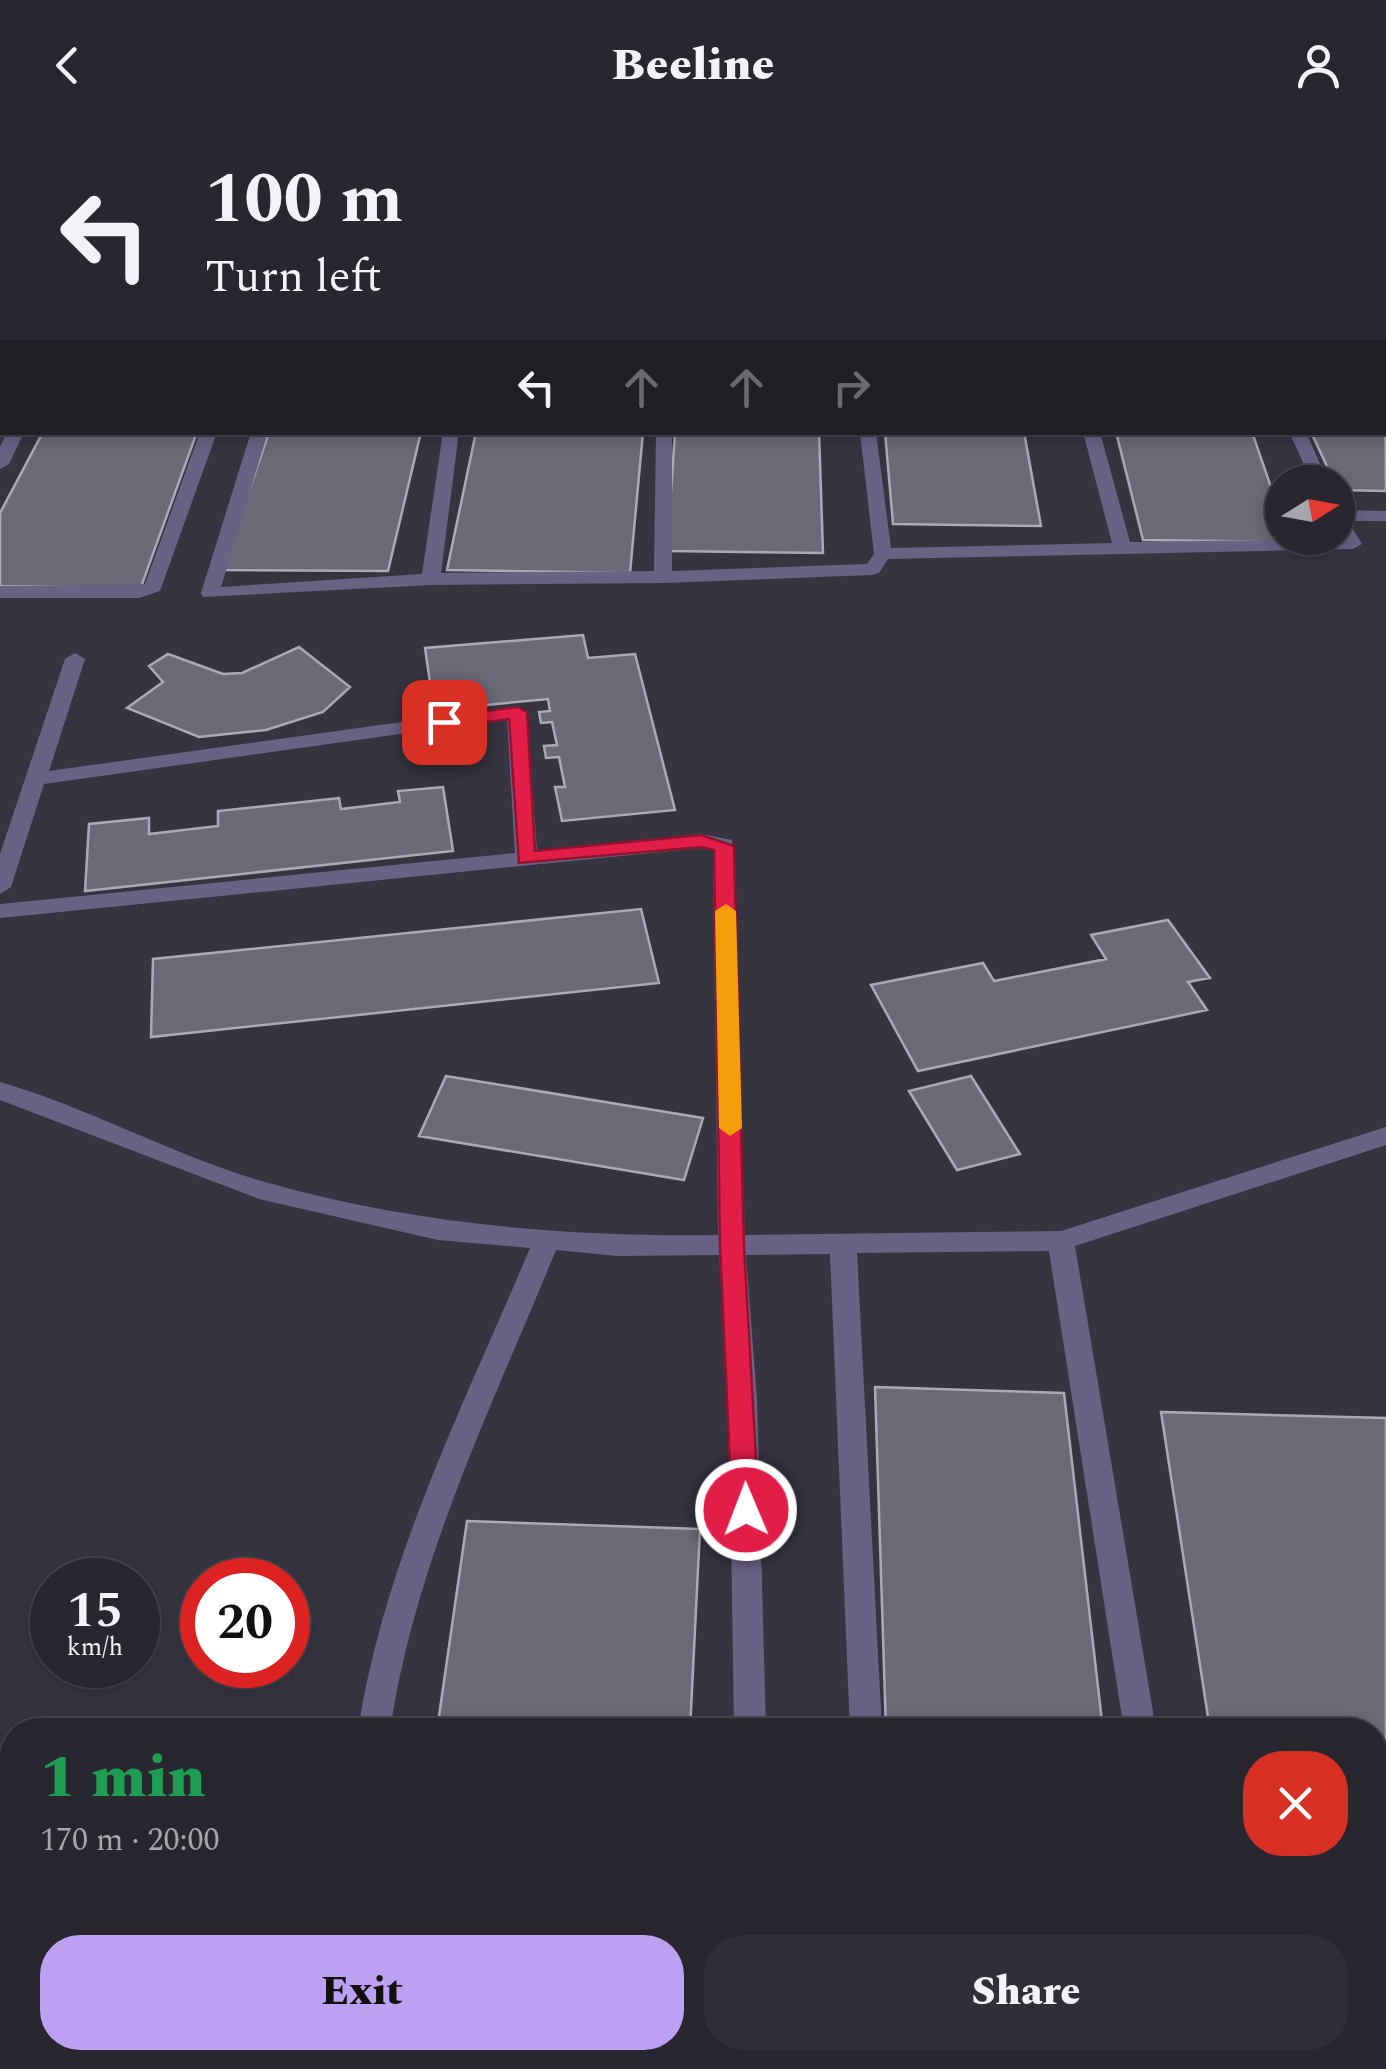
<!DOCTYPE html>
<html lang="en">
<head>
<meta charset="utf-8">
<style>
	body { margin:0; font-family:Spectral,serif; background:#302f37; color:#f1f3f6; height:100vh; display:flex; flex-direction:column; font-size:38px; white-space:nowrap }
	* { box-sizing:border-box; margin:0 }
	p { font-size:32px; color:#a5a5aa }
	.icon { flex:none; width:55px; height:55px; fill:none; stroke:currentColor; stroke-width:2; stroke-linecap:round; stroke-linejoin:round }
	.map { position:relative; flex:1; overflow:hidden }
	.panel { position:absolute; left:0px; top:1588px; width:1388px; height:352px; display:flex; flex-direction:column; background:#28272f; border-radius:40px 40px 0 0; box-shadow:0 5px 15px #0003,0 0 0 2px #44444b }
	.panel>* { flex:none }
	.hud { position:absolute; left:0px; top:0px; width:1388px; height:305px; box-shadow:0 5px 15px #0003,0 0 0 2px #44444b; background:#28272f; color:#f1f3f6; overflow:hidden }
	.needle { width:65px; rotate:79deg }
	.fabs { position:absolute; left:1265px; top:335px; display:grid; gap:20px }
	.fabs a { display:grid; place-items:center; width:90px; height:90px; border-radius:50%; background:#28272f; box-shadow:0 5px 15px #0003,0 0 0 2px #44444b; font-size:50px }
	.speed { position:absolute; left:30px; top:1428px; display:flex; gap:20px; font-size:50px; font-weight:700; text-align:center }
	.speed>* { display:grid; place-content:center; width:130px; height:130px; border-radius:50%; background:#28272f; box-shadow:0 5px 15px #0003,0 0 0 2px #44444b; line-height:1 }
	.speed small { font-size:25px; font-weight:400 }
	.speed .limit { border:15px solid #d22; background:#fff; color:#111 }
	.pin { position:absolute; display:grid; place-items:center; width:85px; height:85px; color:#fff; margin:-42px; border-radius:20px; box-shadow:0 5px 15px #0006 }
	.me { position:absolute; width:110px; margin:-55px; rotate:359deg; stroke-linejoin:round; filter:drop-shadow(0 0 8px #0008) }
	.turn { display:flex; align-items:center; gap:35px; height:210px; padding:0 40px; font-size:45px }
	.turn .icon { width:130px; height:130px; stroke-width:2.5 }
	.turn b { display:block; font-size:70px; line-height:85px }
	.lanes { display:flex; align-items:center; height:95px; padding:0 40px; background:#0003; justify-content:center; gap:50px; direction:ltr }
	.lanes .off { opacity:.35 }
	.round { display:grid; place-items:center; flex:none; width:105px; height:105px; border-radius:40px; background:#302f37 }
	.headline { display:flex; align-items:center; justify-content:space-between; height:170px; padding:0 40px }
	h1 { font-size:60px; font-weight:800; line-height:75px; color:#1e9e55 }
	.cta { display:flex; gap:20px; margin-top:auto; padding:20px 40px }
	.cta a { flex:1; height:115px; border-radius:40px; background:#bca0f2; color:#111; font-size:40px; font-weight:800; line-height:115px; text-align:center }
	.cta a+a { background:#302f37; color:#f1f3f6 }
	header { display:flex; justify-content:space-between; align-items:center; height:130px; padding:0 40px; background:#28272f; font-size:45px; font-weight:800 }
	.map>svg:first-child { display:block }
	.building { fill:#6b6975; stroke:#aba9b7; stroke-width:2.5 }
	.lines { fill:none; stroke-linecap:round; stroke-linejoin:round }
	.minor { fill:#696285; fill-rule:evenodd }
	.major { fill:#9c8cd1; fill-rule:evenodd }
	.route { fill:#e11d48; stroke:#92132f; stroke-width:2.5 }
	.slow { fill:#f59e0b }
</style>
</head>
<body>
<header><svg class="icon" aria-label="back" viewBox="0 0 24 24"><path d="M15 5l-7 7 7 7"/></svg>Beeline<svg class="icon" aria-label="person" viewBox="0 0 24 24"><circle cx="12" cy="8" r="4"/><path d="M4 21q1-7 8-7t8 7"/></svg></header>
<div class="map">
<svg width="1386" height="1939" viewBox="0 0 1386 1939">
	<rect width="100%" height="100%" fill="#36343f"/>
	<!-- building -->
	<path class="building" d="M 1385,154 L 1386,361 L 1338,360 L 1311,302 L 1385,302 Z
		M 2,184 L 2,285 L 0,289 L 0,188 Z
		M 43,302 L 197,302 L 141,457 L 0,456 L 0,383 Z
		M 269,302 L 421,302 L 388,441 L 222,440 Z
		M 476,302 L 643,302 L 630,443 L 447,440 Z
		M 675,302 L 819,302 L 823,423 L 667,421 Z
		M 885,302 L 1024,302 L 1041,396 L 893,394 Z
		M 1116,302 L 1252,302 L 1282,389 L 1282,408 L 1291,412 L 1143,410 Z
		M 583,505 L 588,528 L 635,524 L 675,680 L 562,691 L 555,657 L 565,657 L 559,627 L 546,628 L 544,616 L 557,615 L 552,592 L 541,593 L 539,582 L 550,581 L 548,569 L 434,580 L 425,518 Z
		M 299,517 L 350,557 L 323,582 L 266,600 L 199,607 L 127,578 L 163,552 L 149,536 L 168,524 L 223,544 L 242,543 Z
		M 443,657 L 453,721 L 85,761 L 89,694 L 149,688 L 149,704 L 218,696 L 218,681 L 339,668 L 341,679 L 400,672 L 398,661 Z
		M 641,779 L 659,853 L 151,907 L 153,829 Z
		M 1168,790 L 1210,848 L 1188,852 L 1207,880 L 918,941 L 871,855 L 983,833 L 994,851 L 1106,829 L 1091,805 Z
		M 446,946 L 703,988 L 684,1050 L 419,1006 Z
		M 971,946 L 1020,1024 L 957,1040 L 909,961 Z
		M 875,1257 L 1064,1263 L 1103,1600 L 886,1600 Z
		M 1161,1282 L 1386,1288 L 1386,1939 L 1262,1939 L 1260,1928 L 1375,1928 L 1375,1600 L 1210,1600 Z
		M 467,1391 L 700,1399 L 690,1600 L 437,1600 Z
		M 85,1928 L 675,1928 L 674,1939 L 82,1939 Z
		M 898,1928 L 1141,1928 L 1142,1939 L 898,1939 Z"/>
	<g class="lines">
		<!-- minor -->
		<path class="minor" d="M 0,23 L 2,23 L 2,31 L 0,31 Z
			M 7,302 L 24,302 L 9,334 L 0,339 L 0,317 Z
			M 200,302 L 217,302 L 160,461 L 139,468 L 0,468 L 0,456 L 145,454 Z
			M 251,302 L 268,302 L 221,457 L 422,444 L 443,302 L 459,302 L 441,443 L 654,441 L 656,302 L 672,302 L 672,441 L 867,434 L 874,424 L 860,302 L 876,302 L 891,418 L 1112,413 L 1083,302 L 1100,302 L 1130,412 L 1341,409 L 1338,380 L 1386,381 L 1386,391 L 1348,391 L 1362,414 L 1353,419 L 888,429 L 879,443 L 872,445 L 663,453 L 431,455 L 203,467 L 201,463 Z
			M 1289,302 L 1306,302 L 1328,352 L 1312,352 Z
			M 75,523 L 85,529 L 49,641 L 517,576 L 527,582 L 537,721 L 701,704 L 732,710 L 745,1105 L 1061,1101 L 1386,997 L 1386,1015 L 1075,1116 L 1156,1600 L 1124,1600 L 1049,1121 L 857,1123 L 882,1600 L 850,1600 L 830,1124 L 746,1125 L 757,1270 L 766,1600 L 734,1600 L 729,1270 L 719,1125 L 617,1126 L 556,1120 C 491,1279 416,1429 390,1600 L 358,1600 C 385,1428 463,1277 530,1118 L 438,1110 L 259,1069 L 0,970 L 0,952 C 90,978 174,1026 265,1052 C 412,1094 566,1107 718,1105 L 713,720 L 701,718 L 0,788 L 0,774 L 515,723 L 507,589 L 44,654 L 11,757 L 0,764 L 0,724 L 65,529 Z
			M 12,1926 L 48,1928 L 46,1939 L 10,1939 Z
			M 739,1928 L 775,1928 L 775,1939 L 739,1939 Z
			M 864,1928 L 900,1928 L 901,1939 L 865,1939 Z
			M 1175,1928 L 1211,1928 L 1213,1939 L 1177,1939 Z"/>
		<!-- major -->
		<path class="major" d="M 1385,49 L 1386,49 L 1386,57 L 1385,57 Z
			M 1385,67 L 1386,67 L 1386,75 L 1385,75 Z
			M 0,80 L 2,80 L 2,88 L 0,88 Z
			M 0,99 L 2,99 L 2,107 L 0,107 Z"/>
	</g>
	<!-- route -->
	<path class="route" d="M 518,577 L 527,582 L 535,721 L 701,705 L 734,716 L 744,1116 L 759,1380 L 755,1388 L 736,1388 L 732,1380 L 720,1116 L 714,720 L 701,717 L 519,733 L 509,589 L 444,598 L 434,592 L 444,587 Z"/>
	<!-- slow -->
	<path class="slow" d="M 726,774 L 736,781 L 742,998 L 730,1006 L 719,998 L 715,781 Z"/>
</svg>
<div class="fabs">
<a><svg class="needle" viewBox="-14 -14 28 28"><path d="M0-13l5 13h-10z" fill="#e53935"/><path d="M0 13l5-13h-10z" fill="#a5a5aa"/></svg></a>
</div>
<div class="speed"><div>15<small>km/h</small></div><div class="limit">20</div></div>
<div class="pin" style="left:444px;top:592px;background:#d93025"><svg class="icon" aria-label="arrive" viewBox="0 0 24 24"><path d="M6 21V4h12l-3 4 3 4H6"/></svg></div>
<svg class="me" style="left:746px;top:1380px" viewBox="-20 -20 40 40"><circle r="17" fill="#e11d48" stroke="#fff" stroke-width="3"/><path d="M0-11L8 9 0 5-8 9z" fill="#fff"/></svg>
<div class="hud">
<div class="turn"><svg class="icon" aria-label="left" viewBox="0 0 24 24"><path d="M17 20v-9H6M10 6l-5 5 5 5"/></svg><div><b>100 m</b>Turn left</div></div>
<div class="lanes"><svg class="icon" aria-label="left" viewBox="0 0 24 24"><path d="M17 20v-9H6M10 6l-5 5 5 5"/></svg><svg class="icon off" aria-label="ahead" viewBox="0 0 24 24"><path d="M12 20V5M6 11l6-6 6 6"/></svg><svg class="icon off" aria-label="ahead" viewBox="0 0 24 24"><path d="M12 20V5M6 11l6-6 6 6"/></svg><svg class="icon off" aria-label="right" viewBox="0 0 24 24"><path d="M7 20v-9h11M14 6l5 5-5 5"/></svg></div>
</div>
<section class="panel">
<div class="headline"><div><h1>1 min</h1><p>170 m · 20:00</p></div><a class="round" style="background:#d93025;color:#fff"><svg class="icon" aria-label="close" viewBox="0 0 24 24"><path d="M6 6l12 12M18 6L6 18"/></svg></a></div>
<div class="cta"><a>Exit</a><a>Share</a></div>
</section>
</div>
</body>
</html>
